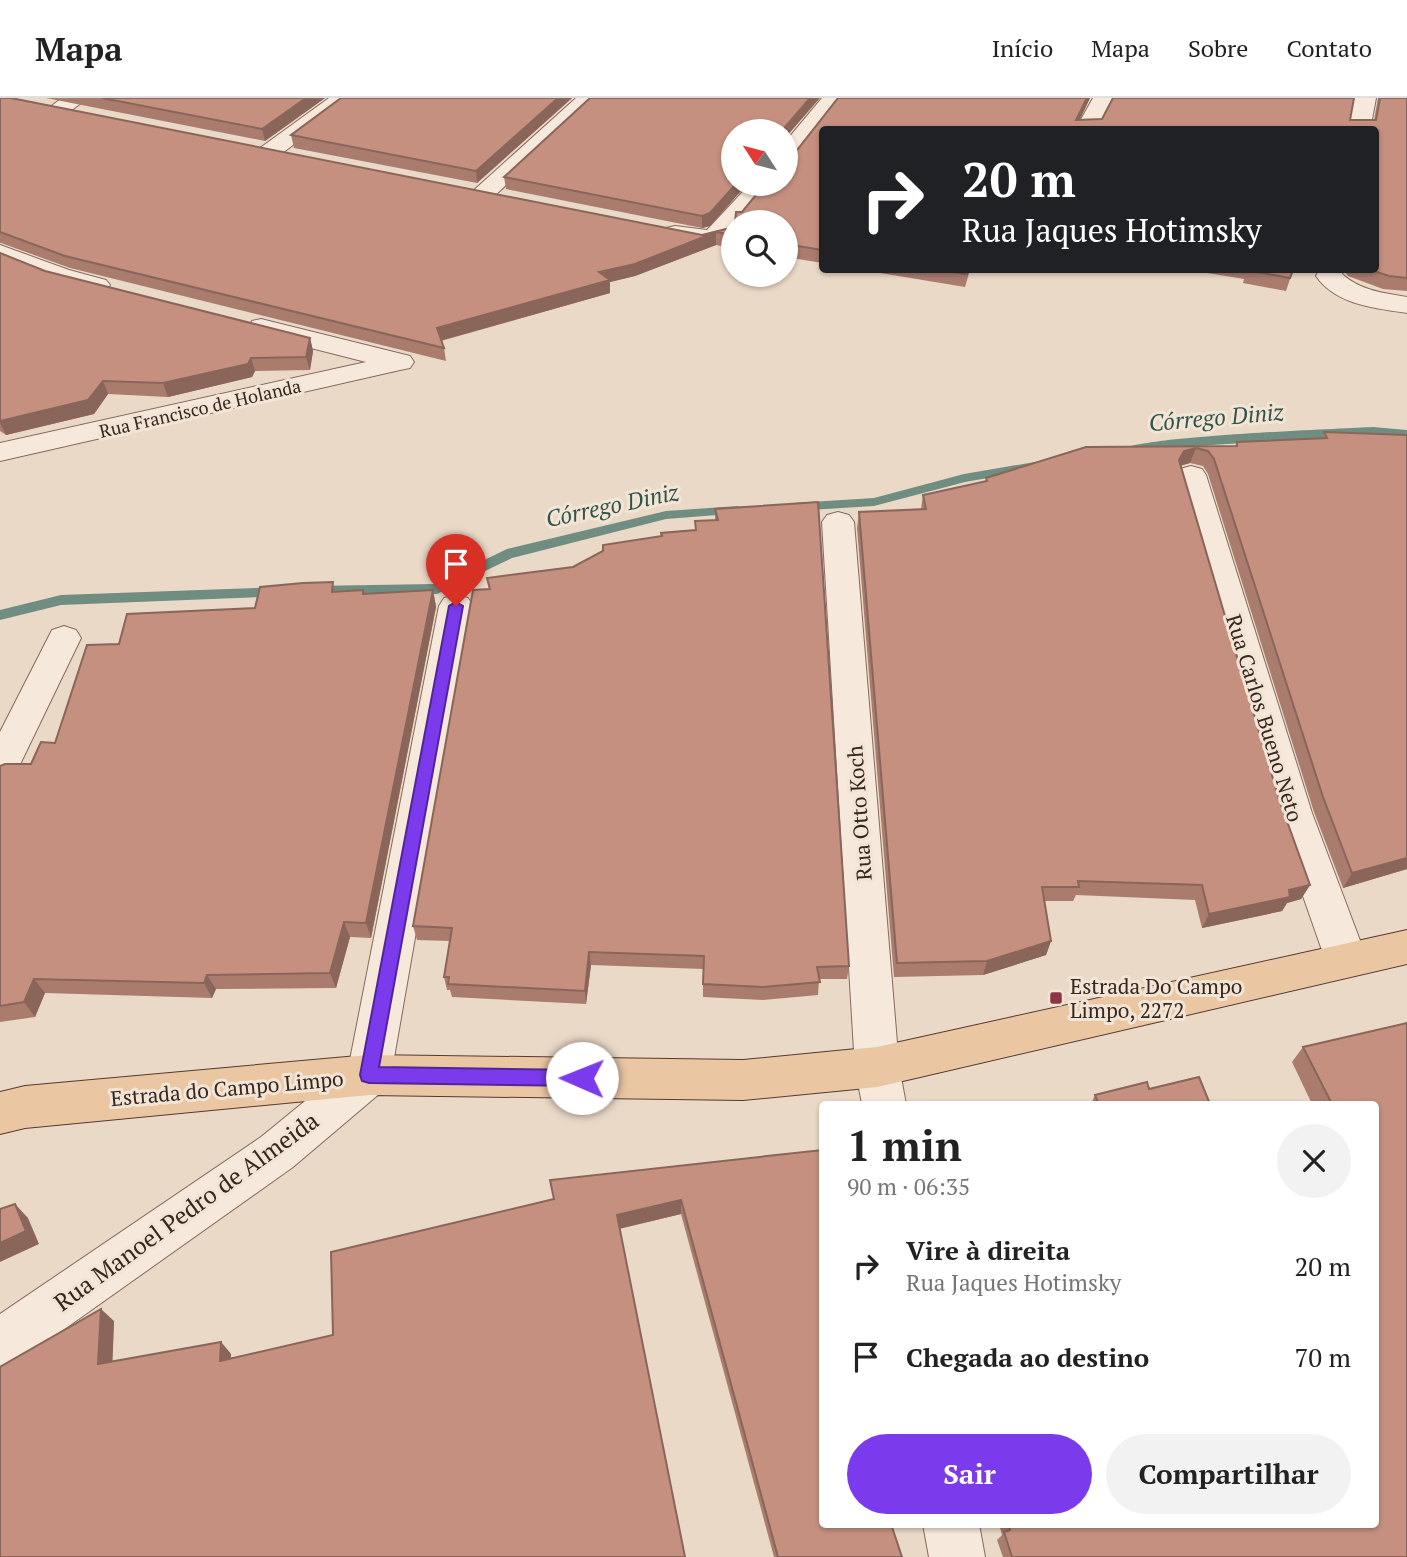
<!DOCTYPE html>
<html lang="pt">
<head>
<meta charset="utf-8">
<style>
	body { margin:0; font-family:"PT Serif",serif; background:#f2f2f2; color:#222; height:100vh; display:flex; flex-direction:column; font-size:26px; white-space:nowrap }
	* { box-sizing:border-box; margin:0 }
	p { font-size:23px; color:#767676 }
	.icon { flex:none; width:38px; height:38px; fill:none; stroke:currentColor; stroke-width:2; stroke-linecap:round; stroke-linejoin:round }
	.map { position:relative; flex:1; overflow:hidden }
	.details { position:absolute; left:819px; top:1003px; width:560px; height:427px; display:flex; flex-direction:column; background:#fff; border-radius:7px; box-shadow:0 2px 5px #0004 }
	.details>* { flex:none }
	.banner { position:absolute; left:819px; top:28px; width:560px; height:147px; border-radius:7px; box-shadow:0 2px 5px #0004; background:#202124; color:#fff; overflow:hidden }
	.needle { width:46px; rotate:306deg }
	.controls { position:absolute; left:721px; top:21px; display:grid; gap:14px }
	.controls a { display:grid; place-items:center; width:77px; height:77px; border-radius:50%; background:#fff; box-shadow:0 2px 5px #0004; font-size:35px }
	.pin { position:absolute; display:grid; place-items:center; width:60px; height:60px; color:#fff; margin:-72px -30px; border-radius:50% 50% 50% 0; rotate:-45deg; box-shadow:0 0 7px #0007 }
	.pin .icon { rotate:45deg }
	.me { position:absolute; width:77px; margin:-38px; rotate:271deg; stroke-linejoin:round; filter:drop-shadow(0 0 5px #0008) }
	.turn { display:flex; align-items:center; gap:24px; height:147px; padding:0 28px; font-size:32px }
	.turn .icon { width:91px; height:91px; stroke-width:2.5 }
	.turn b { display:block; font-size:49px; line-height:60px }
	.round { display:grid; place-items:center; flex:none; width:74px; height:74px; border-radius:37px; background:#f2f2f2 }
	.headline { display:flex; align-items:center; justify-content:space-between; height:119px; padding:0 28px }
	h1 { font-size:42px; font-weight:800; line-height:52px }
	.action { display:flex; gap:14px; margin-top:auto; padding:14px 28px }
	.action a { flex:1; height:80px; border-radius:42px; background:#7c3aed; color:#fff; font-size:28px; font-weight:800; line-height:80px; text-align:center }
	.action a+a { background:#f2f2f2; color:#222 }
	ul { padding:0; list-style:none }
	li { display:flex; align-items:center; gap:21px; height:91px; padding:0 28px }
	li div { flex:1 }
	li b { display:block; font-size:26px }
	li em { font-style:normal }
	header { display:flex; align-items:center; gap:42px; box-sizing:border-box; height:98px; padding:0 35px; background:#fff; border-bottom:2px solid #e0e0e0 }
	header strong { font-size:33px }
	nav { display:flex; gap:38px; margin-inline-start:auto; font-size:24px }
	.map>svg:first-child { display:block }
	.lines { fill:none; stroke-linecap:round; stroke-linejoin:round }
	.stream { fill:#6f8d80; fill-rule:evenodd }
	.minor-casing { stroke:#856b5e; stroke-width:2 }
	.major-casing { stroke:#533b32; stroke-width:2 }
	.minor { fill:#f6e8da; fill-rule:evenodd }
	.major { fill:#eac6a3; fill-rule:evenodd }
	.wall { fill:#a97c6e }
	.shaded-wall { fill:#8a655a }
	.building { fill:#c59080; stroke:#8a655a; stroke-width:2 }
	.route { fill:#7c3aed; stroke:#51269a; stroke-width:2 }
	.poi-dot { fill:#8f3346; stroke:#f3e5d6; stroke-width:2.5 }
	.labels { text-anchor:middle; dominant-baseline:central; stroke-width:6; stroke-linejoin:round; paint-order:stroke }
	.far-street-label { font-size:18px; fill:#362720; stroke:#f3e5d6 }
	.street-label { font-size:21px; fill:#362720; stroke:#f3e5d6 }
	.poi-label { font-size:21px; fill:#362720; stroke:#f3e5d6; text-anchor:start }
	.water-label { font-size:23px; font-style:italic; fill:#31554c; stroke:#f3e5d6 }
	.near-street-label { font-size:24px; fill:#362720; stroke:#f3e5d6 }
</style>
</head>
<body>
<header>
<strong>Mapa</strong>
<nav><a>Início</a><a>Mapa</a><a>Sobre</a><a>Contato</a></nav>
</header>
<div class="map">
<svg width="1407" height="1459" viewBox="0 0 1407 1459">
	<rect width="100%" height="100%" fill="#ebd9c7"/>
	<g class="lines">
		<!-- stream -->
		<path class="stream" d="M 1373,329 L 1407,332 L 1407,340 L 1373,337 L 1164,350 L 1128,356 L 1121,352 C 1138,338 1337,331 1373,329 Z
			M 1035,364 L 1040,365 L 1040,371 L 965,384 L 874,408 L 794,413 L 787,409 L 794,405 L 874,400 L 964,376 Z
			M 738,408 L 745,412 L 743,415 L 666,421 L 512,460 L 437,496 L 310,498 L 303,493 L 310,488 L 435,486 L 507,451 L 666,413 Z
			M 282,489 L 289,494 L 287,498 L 61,507 L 0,522 L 0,512 L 61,497 Z"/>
		<defs>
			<path id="minor" d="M 62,0 L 88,0 L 65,17 L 49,17 L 46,12 Z
				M 329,0 L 354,0 L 276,60 L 260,60 L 257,55 L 260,50 Z
				M 576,0 L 599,0 L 489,103 L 473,103 L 469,98 L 473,93 Z
				M 822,0 L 844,0 L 794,62 L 786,64 L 786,43 Z
				M 1093,0 L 1115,0 L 1097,32 L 1075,32 Z
				M 1354,0 L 1376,0 L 1370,32 L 1348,32 Z
				M 750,86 L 774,86 L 740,124 L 733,124 L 733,132 C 715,153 691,146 666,140 L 663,135 L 666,130 L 675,128 L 707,132 Z
				M 0,147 L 69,172 L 106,182 L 110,187 L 106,192 C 78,199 27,174 0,163 Z
				M 1319,172 L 1343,172 L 1342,176 C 1361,193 1384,195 1407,199 L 1407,215 C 1375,210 1336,207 1316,178 Z
				M 261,221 L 410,258 L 414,264 L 410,270 L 400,272 L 0,363 L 0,345 L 366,264 L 252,235 L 248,229 L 252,223 Z
				M 1191,368 L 1202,371 L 1206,377 L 1312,715 L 1367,861 L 1361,873 L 1346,878 L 1331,873 L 1325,861 L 1274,715 L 1176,377 L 1180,371 Z
				M 838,414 L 849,417 L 854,424 L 899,969 L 906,1006 L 862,1006 L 855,969 L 822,424 L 827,417 Z
				M 456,497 L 468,500 L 473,508 L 391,977 L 385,991 L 293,1069 L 18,1264 L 0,1271 L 0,1216 L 261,1039 L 349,967 L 439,508 L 444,500 Z
				M 64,528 L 76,532 L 81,540 L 13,681 L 0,685 L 0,634 L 52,532 Z
				M 923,1426 L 979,1426 L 985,1459 L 929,1459 Z"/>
			<path id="major" d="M 1407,832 L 1407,866 L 877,989 L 743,1002 L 369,997 L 25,1030 L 0,1036 L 0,994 L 25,988 L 369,957 L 743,962 L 877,949 Z"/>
		</defs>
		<!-- minor casing -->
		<use href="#minor" class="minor-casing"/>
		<!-- major casing -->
		<use href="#major" class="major-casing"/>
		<!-- minor -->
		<use href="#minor" class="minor"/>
		<!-- major -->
		<use href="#major" class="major"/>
	</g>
	<!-- wall -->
	<path class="wall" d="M 0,0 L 702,137 L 730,130 L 733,126 L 733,150 L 716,147 L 635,178 L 610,184 L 610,195 L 441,243 L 444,250 L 446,263 L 70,170 L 1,145 L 0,145 Z
		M 46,0 L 325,0 L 265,43 Z
		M 572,0 L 477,85 L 294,50 L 291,37 Z
		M 838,0 L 1090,0 L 1079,22 L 1374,22 L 1378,0 L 1407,0 L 1407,193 L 1383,191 L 1348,178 L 1344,172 L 1376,172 L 1376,32 L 822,32 L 822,165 L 786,159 L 786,124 L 742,114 L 797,52 Z
		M 504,79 L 733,86 L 747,86 L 710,128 L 702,130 L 506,91 Z
		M 0,155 L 45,173 L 310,240 L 313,253 L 310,272 L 255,273 L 252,279 L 168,299 L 108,296 L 94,316 L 6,337 L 0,333 Z
		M 862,172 L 970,172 L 965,189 Z
		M 1189,172 L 1293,172 L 1286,193 L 1243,185 L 1244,181 Z
		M 1324,334 L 1407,337 L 1407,771 L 1343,790 L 1314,714 L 1208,376 L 1203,368 L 1190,365 L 1180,368 L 1279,701 L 1310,787 L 1301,801 L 1287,805 L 1282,813 L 1202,830 L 1195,802 L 1076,797 L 1073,803 L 1044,803 L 1051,843 L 1046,857 L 983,877 L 894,879 L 857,430 L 859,414 L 921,411 L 923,397 L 986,383 L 986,380 L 1086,349 L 1235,348 L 1237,344 L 1322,340 Z
		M 715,411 L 849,868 L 847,881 L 819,881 L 818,897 L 763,902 L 703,899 L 703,871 L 591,867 L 586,906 L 452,899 L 450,892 L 447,892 L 444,879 L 450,843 L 417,842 L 413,828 L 489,491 L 487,480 L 573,469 L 695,432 L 695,423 L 715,422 Z
		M 363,492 L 365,496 L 433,492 L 436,509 L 371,840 L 350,839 L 336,890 L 216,891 L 212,900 L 45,895 L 35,919 L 0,924 L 0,668 L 31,666 L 55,645 L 119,546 L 255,510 L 335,493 Z
		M 1407,925 L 1407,1459 L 1003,1459 L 997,1442 L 1002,1437 L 999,1426 L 1376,1426 L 1376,1006 L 1312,1006 L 1292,964 L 1303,949 Z
		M 1149,991 L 1091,1006 L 1095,997 Z
		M 822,1052 L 822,1426 L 902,1459 L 774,1459 L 681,1116 L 619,1131 L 0,1459 L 114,1223 L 112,1264 L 221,1244 L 231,1256 L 231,1260 L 333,1237 L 331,1154 Z"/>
	<!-- shaded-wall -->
	<path class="shaded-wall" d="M 306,0 L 325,0 L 265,43 L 262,31 Z
		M 558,0 L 572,0 L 477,85 L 476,73 Z
		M 810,0 L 820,0 L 786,39 L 785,29 Z
		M 1087,0 L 1090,0 L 1075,32 L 1076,22 Z
		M 736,86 L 747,86 L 710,128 L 702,130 L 702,118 Z
		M 716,134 L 716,147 L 635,178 L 610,184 L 610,195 L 439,243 L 437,230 Z
		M 310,240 L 313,253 L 310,272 L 306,259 Z
		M 251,260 L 255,273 L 252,279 L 168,299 L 163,285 Z
		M 103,283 L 108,296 L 94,316 L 6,337 L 0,325 L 0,323 Z
		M 1196,350 L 1190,365 L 1179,368 L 1179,362 L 1184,353 Z
		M 433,492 L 436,509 L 371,840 L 366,825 Z
		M 1407,760 L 1407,771 L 1343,790 L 1352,775 Z
		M 1310,787 L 1301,801 L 1287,805 L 1282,813 L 1202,830 L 1209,816 Z
		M 344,824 L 350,839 L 336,890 L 330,875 Z
		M 1051,843 L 1046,857 L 983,877 L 987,863 Z
		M 589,854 L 591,867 L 586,906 L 585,893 Z
		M 207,877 L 216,891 L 212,900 L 204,885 Z
		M 34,881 L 45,895 L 35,919 L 24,904 Z
		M 681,1102 L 681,1116 L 618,1131 L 617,1117 Z
		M 15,1106 L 28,1120 L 39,1146 L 0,1164 L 0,1145 Z
		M 101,1211 L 114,1223 L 112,1277 L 98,1266 Z
		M 221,1244 L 231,1256 L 231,1274 L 220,1263 Z"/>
	<!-- building -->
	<path class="building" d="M 0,0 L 11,0 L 702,137 L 730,130 L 733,126 L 733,137 L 716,134 L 635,166 L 599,174 L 610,182 L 437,230 L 444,250 L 65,158 L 0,134 Z
		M 102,0 L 306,0 L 262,31 Z
		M 341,0 L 558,0 L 476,73 L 291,37 Z
		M 590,0 L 810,0 L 785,29 L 785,33 L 733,33 L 733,86 L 736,86 L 710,115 L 702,118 L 504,79 Z
		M 838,0 L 1087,0 L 1076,22 L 1102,21 L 1113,0 L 1354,0 L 1350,22 L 1376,22 L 1380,0 L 1407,0 L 1407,180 L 1389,178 L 1371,172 L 1376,172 L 1376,32 L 822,32 L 822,152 L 786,146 L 786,124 L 735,124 L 736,114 L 742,114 L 765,86 L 786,86 L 786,54 L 797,52 Z
		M 0,155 L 45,173 L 310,240 L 306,259 L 251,260 L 248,266 L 163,285 L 103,283 L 88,302 L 0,323 Z
		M 938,172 L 968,172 L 967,176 Z
		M 1247,172 L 1293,172 L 1290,180 Z
		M 1324,334 L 1407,337 L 1407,760 L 1352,775 L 1323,699 L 1214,361 L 1208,353 L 1196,350 L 1184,353 L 1179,362 L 1279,701 L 1310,787 L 1289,792 L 1290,799 L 1209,816 L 1202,787 L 1078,783 L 1079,789 L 1042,789 L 1051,843 L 987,863 L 897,865 L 859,414 L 926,411 L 923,397 L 987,383 L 986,380 L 1086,349 L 1237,348 L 1237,344 L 1327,340 Z
		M 818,404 L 849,868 L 817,869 L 820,884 L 763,889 L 703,886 L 704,858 L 589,854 L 585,893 L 448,886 L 449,879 L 444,879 L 452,830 L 413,828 L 473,492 L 490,491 L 487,480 L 573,469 L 603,453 L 603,447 L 662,438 L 661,435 L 696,432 L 695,423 L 718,422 L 715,411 Z
		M 333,484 L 332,494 L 363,492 L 363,496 L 433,492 L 366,825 L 344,824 L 330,875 L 207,877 L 204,885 L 34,881 L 24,904 L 0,908 L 0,668 L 5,666 L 31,666 L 41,644 L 55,645 L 87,547 L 119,546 L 127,516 L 255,510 L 260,489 L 303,485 Z
		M 1407,925 L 1407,1459 L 1012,1459 L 1004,1434 L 1010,1432 L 1008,1426 L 1376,1426 L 1376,1006 L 1332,1006 L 1303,949 Z
		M 1199,979 L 1210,1006 L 1090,1006 L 1098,1004 L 1095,997 L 1147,984 L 1149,991 Z
		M 822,1052 L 822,1426 L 891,1426 L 902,1459 L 778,1459 L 681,1102 L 617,1117 L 685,1459 L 0,1459 L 0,1269 L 101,1211 L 98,1266 L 221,1244 L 220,1263 L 333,1237 L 331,1154 L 554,1101 L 550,1082 Z
		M 15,1106 L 26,1133 L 0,1145 L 0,1111 Z"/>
	<!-- route -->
	<path class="route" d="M 456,504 L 463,508 L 379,969 L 582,972 L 589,974 L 592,980 L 589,986 L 582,988 L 369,985 L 362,983 L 360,977 L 449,508 Z"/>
	<!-- markers -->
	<rect class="poi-dot" x="1049" y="893" width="14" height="14" rx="3.5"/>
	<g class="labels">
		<!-- far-street labels -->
		<g class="far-street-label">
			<text transform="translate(200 310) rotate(-13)">Rua Francisco de Holanda</text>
		</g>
		<!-- street labels -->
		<g class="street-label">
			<text transform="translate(1265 620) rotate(73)">Rua Carlos Bueno Neto</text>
			<text transform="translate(859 715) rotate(-94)">Rua Otto Koch</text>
			<text transform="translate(227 990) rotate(-5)">Estrada do Campo Limpo</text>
		</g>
		<!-- poi labels -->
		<g class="poi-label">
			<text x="1070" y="888">Estrada Do Campo<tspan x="1070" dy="24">Limpo, 2272</tspan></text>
		</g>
		<!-- water labels -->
		<g class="water-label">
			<text transform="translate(1216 319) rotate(-5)">Córrego Diniz</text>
			<text transform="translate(612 407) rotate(-12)">Córrego Diniz</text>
		</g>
		<!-- near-street labels -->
		<g class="near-street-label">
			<text transform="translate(186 1113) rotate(-36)">Rua Manoel Pedro de Almeida</text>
		</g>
	</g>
</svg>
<div class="controls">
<a><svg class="needle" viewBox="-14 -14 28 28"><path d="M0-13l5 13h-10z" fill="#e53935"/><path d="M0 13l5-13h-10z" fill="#767676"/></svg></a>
<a><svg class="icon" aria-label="search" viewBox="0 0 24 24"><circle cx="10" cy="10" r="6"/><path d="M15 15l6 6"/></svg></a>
</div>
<div class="pin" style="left:456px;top:508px;background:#d93025"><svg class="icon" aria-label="arrive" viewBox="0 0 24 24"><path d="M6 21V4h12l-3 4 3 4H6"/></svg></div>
<svg class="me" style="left:582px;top:980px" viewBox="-20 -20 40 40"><circle r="19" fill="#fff"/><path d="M0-13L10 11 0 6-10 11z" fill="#7c3aed"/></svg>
<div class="banner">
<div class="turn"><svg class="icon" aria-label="right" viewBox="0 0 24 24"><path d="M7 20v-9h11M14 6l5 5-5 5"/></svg><div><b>20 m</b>Rua Jaques Hotimsky</div></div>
</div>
<section class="details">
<div class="headline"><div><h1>1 min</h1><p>90 m · 06:35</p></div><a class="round"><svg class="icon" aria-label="close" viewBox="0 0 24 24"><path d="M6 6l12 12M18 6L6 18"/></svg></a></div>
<ul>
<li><svg class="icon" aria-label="right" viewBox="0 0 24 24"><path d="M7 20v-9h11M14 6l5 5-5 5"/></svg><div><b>Vire à direita</b><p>Rua Jaques Hotimsky</p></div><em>20 m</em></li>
<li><svg class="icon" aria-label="arrive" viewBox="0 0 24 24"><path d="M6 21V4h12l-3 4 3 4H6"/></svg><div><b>Chegada ao destino</b></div><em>70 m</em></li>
</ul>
<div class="action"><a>Sair</a><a>Compartilhar</a></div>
</section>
</div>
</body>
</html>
